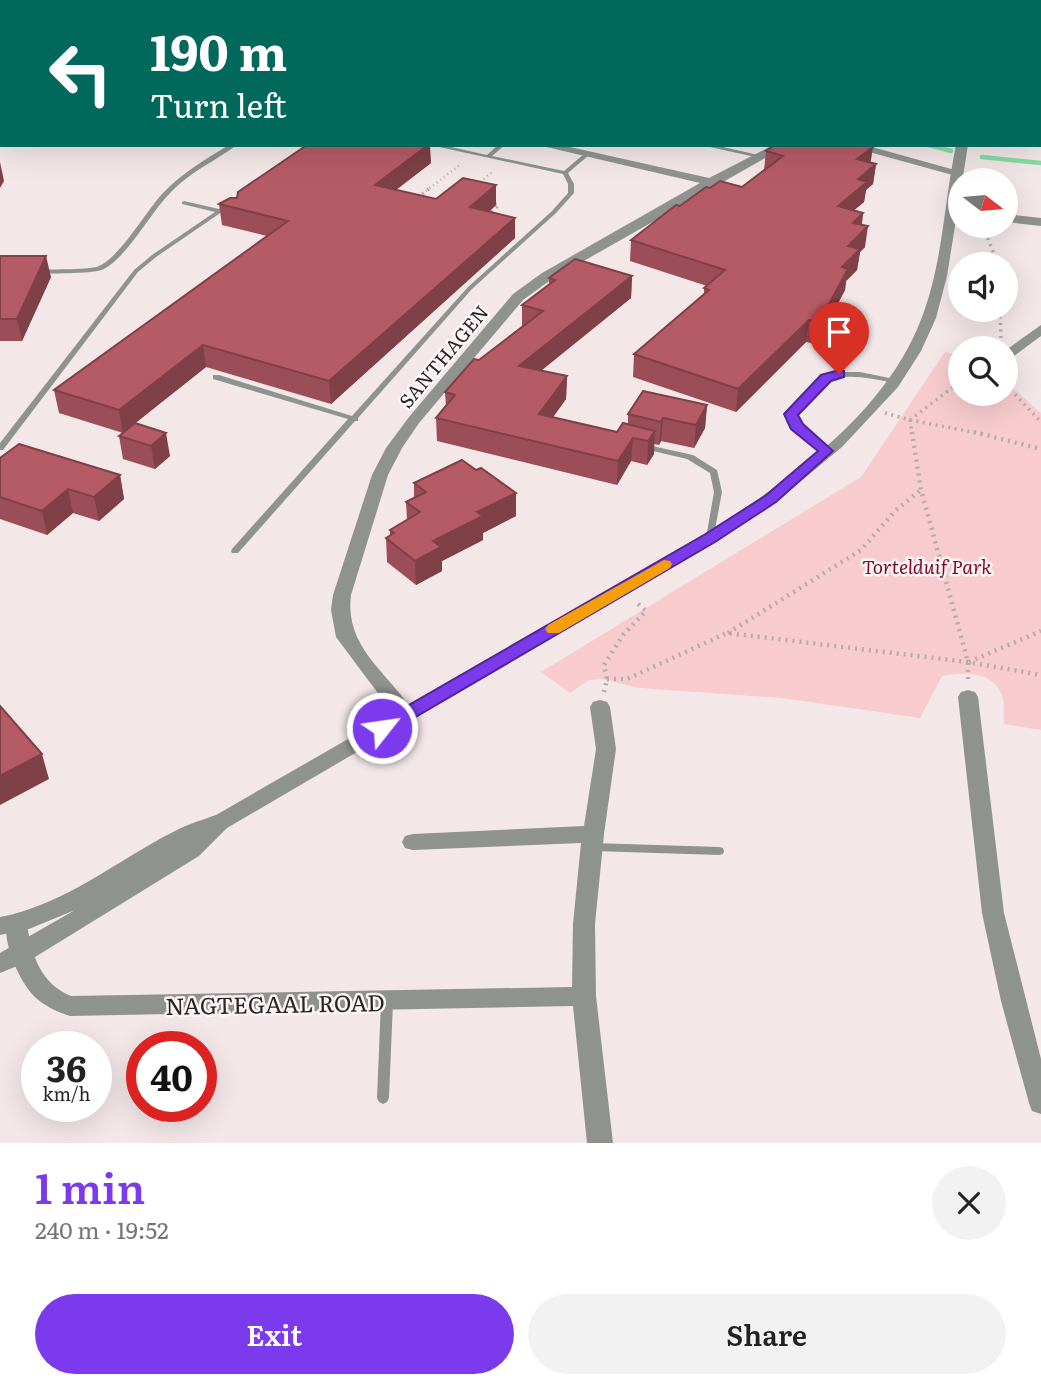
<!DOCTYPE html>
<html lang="en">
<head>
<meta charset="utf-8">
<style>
	body { margin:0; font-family:Literata,serif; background:#f2f2f2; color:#222; height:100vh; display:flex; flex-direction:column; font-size:26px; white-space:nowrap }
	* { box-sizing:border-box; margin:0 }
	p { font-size:23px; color:#767676 }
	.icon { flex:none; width:38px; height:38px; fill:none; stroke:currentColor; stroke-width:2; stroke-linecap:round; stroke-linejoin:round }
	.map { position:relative; height:1143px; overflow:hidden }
	.drawer { display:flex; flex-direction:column; background:#fff; flex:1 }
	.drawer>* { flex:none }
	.hud { position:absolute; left:0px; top:0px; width:1041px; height:147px; box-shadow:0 7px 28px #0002; background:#00695c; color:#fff; overflow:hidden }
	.needle { width:46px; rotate:106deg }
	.fabs { position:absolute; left:948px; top:168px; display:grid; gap:14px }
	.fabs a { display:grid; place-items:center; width:70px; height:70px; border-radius:50%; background:#fff; box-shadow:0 7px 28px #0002; font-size:35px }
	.speed { position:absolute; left:21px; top:1031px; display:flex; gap:14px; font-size:35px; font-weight:700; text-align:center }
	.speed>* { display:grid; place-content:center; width:91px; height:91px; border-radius:50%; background:#fff; box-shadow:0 7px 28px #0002; line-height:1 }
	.speed small { font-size:18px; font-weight:400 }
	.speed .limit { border:10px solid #d22; background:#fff; color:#111 }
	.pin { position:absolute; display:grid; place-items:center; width:60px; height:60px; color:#fff; margin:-72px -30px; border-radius:50% 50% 50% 0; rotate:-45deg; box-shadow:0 0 7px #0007 }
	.pin .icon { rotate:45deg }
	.me { position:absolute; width:77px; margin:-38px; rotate:60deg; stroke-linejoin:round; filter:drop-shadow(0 0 5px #0008) }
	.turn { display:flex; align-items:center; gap:24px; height:147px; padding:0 35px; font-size:32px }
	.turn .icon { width:91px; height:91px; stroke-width:2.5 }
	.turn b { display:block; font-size:49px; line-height:60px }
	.round { display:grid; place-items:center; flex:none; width:74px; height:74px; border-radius:37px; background:#f2f2f2 }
	.summary { display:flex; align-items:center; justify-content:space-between; height:119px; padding:0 35px }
	h1 { font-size:42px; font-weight:600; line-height:52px; color:#7c3aed }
	.button { display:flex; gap:14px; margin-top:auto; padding:14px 35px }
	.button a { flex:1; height:80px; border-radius:42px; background:#7c3aed; color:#fff; font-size:28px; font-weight:600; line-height:80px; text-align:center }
	.button a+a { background:#f2f2f2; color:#222 }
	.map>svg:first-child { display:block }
	.green { fill:#f8cccf }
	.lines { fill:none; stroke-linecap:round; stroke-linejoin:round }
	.stream { stroke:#85dda4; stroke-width:4.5 }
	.path-far2 { stroke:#b5abac; stroke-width:2.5; stroke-dasharray:1 3.5; stroke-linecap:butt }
	.path-far1 { stroke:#b5abac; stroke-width:3.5; stroke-dasharray:2 4.5; stroke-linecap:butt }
	.path { stroke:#b5abac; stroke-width:4.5; stroke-dasharray:2 5; stroke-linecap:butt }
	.service { fill:#8f9390; fill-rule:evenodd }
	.minor { fill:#8f9390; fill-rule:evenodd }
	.tertiary { fill:#8f9390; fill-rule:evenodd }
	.wall { fill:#9c4e58 }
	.shaded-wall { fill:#7f4047 }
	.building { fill:#b55b66; stroke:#7f4047; stroke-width:2 }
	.route { fill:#7c3aed; stroke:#51269a; stroke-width:2 }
	.slow { fill:#f59e0b }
	.labels { text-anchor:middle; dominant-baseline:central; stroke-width:5; stroke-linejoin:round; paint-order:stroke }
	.street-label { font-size:19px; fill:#292525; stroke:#fef5f6 }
	.park-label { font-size:19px; font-style:italic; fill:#7e072b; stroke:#fef5f6 }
	.near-street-label { font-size:23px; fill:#292525; stroke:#fef5f6 }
</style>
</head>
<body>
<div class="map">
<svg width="1041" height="1143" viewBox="0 0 1041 1143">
	<rect width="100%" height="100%" fill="#f3e7e8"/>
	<!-- green -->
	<path class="green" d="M 945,352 L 961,356 L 961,394 L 1006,394 L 1006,376 L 1013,388 L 1041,413 L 1041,730 L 1004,724 C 1003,715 1005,704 1002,695 C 993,671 963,672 942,676 L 920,718 L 782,698 L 639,688 L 603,679 L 589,680 L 570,693 L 541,672 L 861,477 Z"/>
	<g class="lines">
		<!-- stream -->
		<path class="stream" d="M 481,0 L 485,2
			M 929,145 L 951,151
			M 982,157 L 1041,163"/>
		<!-- path-far2 -->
		<path class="path-far2" d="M 477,185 L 492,172
			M 426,191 L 461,164"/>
		<!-- path-far1 -->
		<path class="path-far1" d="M 417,198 L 429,189
			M 486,216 L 499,205 L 491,203
			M 983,226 L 998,264
			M 1000,310 L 1001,340
			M 1006,385 L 1041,422
			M 885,413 L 910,420 L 912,434
			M 910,420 L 983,434
			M 910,420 L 961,381"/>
		<!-- path -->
		<path class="path" d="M 912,432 L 921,490 L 968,662 L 968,683
			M 974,432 L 1041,449
			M 728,633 L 861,550 L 895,511 L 921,490
			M 969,662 L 1041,631
			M 607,679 L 627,679 L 727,633 L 968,662 L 1041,675
			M 604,692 L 607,679 L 604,665 L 623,635 L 646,611 L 635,601"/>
		<!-- service -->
		<path class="service" d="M 255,0 L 260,0 L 262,2 L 256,2 Z
			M 579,0 L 583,0 L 583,2 L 578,2 Z
			M 847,0 L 852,0 L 854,2 L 848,2 Z
			M 930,0 L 934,0 L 935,2 L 930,2 Z
			M 989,0 L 994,0 L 993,2 L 988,2 Z
			M 229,145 L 237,145 C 215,161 190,172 171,192 C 149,214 130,254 104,269 C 96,274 52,273 40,274 L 37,272 L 40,270 C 52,269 91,270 99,266 C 120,257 147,210 163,193 C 182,173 206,159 229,145 Z
			M 430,145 L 442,145 L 487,155 L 498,145 L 505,145 L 492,156 L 564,171 L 584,154 L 589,155 L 568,173 L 574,184 L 574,193 L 556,213 L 472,289 L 358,418 L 358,421 L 355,421 L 238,553 L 232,553 L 231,551 L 232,549 L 348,419 L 213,379 L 213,375 L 219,375 L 352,416 L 468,287 L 552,211 L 568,193 L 568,184 L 563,174 Z
			M 701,145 L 714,145 L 763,156 L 760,158 Z
			M 184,201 L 219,209 L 227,204 L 232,205 L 156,257 L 138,272 L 3,450 L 0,450 L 0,443 L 134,270 L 152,255 L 215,212 L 182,204 L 182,202 Z
			M 842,372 L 860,372 L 894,379 L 898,381 L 894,383 C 872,379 850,373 829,380 L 798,411 L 795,418 L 803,427 L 829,449 L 830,451 L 826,453 L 823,453 L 797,431 L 787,418 L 791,408 L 823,376 Z
			M 640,444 L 643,444 L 693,455 L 717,470 L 722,492 L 713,540 L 710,541 L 706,538 L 714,492 L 710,473 L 687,459 L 640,448 L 639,446 Z
			M 594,843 L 719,847 L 723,848 L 724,851 L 723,854 L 719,855 L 594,851 L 590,850 L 589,847 L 590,844 Z
			M 387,997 L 391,998 L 393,1002 L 389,1098 L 387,1102 L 383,1104 L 379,1102 L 377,1098 L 381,1002 L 383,998 Z"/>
		<!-- minor -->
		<path class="minor" d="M 0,41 L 2,41 L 2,47 L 0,47 Z
			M 538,145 L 561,145 L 709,178 L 773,145 L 788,145 L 552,279 L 523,300 L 419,423 L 402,448 L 388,475 L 351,595 C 344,649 390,673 415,715 L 412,720 L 398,720 L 336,637 L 331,610 L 333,595 L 372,475 L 386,448 L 409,417 L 513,294 L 542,273 L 700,183 Z
			M 844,145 L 865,145 L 962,172 L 956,176 Z
			M 1006,214 L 1041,218 L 1041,226 L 1006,222 Z
			M 1041,325 L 1041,336 L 1006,362 L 1006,350 Z
			M 968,690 L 975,692 L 978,697 L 1004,913 L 1041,1059 L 1041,1114 L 1032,1111 L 1029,1103 L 1001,1001 L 982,913 L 958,697 L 961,692 Z
			M 600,700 L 607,702 L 610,707 L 616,749 L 604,834 L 595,924 L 596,996 L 613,1143 L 587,1143 L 573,1006 L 70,1016 C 58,1012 46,1007 36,998 C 20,984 0,939 8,919 L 16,916 L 24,919 L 27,925 C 32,955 40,983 71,996 L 572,987 L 573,924 L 581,843 L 413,850 L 405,848 L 402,842 L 405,836 L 413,834 L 584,826 L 596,749 L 590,707 L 593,702 Z"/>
		<!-- tertiary -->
		<path class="tertiary" d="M 956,145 L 968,145 L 947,276 L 936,318 L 921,351 L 898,387 L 842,447 L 778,500 L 716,542 L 227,828 L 199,856 L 27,962 L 0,973 L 0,953 L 75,910 L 29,929 L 0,935 L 0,917 C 65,905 117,860 175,831 C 188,824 202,820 216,815 L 704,534 C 788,482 886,414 922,317 C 943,262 944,202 956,145 Z"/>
	</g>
	<!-- wall -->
	<path class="wall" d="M 0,71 L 2,71 L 2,145 L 0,145 Z
		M 766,151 L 876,164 L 873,184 L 866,190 L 864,202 L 854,210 L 863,213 L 862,225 L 865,247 L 860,252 L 857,270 L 846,281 L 845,290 L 824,330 L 811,343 L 806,342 L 736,412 L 633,377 L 634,354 L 704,294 L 704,288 L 707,286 L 630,261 L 631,240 L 710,188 L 742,187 L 764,170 Z
		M 431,163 L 396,190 L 436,199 L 496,205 L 489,212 L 515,238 L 331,404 L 206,367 L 135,423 L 170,456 L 155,469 L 123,459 L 119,436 L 123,433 L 59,413 L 54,390 L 267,236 L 222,225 L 219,204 Z
		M 0,256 L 51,277 L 22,341 L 0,341 Z
		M 632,276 L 631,298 L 541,371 L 567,376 L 566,399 L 553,417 L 617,432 L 628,424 L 628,414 L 707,405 L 705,428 L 694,448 L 661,441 L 659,445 L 654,444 L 654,454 L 647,465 L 631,461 L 617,485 L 437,441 L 436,418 L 446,406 L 445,392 L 479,360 L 522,326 L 522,305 L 549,285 L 549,278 Z
		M 0,458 L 120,475 L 124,499 L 99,521 L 73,513 L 47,535 L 0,519 Z
		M 476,470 L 516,493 L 516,516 L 483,533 L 483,540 L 442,561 L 442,571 L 416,585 L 387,562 L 386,538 L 390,536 L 390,530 L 407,520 L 406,502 L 414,498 L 414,483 Z"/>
	<!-- shaded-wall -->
	<path class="shaded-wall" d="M 428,145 L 430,145 L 431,163 L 376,205 L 375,185 Z
		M 873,147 L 870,166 L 857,159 Z
		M 0,162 L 4,181 L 0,188 Z
		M 876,164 L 873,184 L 866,190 L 864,202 L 835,226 L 838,206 L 858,179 Z
		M 496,185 L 496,205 L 470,228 L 470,207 Z
		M 863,213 L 860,233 L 853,223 Z
		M 515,218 L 515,238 L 331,404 L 329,381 Z
		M 868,226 L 865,247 L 860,252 L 857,270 L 846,281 L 845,290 L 824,330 L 811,343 L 814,321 L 842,267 L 848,246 Z
		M 46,256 L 51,277 L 22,341 L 17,319 Z
		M 632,276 L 631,298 L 519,388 L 519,366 Z
		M 809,320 L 806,342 L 736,412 L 738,389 Z
		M 203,345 L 206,367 L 123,433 L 119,410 Z
		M 567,376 L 566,399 L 539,437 L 539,414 Z
		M 707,405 L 705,428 L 694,448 L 696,425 Z
		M 663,418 L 661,441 L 659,445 L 661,422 Z
		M 655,431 L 654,454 L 647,465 L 648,441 Z
		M 166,433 L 170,456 L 155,469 L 151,446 Z
		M 633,438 L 631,461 L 617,485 L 618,461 Z
		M 120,475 L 124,499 L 99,521 L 94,497 Z
		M 68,489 L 73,513 L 47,535 L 42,511 Z
		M 516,493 L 516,516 L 483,533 L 483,540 L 442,561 L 442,571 L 416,585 L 415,561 L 433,541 L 477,512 Z
		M 42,754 L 49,779 L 0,805 L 0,776 Z"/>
	<!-- building -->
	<path class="building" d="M 0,71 L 2,71 L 2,111 L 0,111 Z
		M 2,115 L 2,126 L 0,126 L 0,118 Z
		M 307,145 L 428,145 L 375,185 L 436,199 L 463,178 L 496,185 L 470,207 L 515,218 L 329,381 L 203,345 L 119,410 L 54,390 L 288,221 L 219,204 L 230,198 L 237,198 L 238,192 Z
		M 775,145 L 868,145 L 873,147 L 857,159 L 876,164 L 858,179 L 867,182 L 838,206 L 863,213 L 853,223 L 868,226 L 848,246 L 860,249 L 842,267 L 848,269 L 827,308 L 814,321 L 809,320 L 738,389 L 634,354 L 709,290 L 704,288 L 725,270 L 631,240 L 676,205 L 680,206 L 706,187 L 710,188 L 720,181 L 742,187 L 783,156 L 766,151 Z
		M 0,256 L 46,256 L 17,319 L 0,319 Z
		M 575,259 L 632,276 L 519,366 L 567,376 L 539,414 L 617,432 L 623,423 L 655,431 L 648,441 L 633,438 L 618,461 L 436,418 L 455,395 L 445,392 L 474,359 L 479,360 L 543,311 L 522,305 L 555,280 L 549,278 Z
		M 643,391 L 707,405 L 696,425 L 663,418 L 661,422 L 628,414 Z
		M 135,423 L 166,433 L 151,446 L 119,436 Z
		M 19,444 L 120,475 L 94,497 L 68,489 L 42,511 L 0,497 L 0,458 Z
		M 462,460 L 476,470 L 481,468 L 516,493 L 477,512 L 483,516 L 433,541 L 441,547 L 415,561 L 386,538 L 394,533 L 390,530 L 420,512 L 406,502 L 426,492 L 414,483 Z
		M 0,706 L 42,754 L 0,776 Z"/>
	<!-- route -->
	<path class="route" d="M 839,370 L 844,371 L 844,377 L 831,381 L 798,415 L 803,424 L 833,451 L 776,502 L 715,542 L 388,733 L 376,733 L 373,728 L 376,724 L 704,535 L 765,496 L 818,451 L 791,429 L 784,414 L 821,375 Z"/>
	<!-- slow -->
	<path class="slow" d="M 664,560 L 670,561 L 672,564 L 670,568 L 559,633 L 548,633 L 545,629 L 548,625 Z"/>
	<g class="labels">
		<!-- street labels -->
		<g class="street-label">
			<text transform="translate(443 356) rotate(-50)">SANTHAGEN</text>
		</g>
		<!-- park labels -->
		<g class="park-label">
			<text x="927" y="566">Tortelduif Park</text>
		</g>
		<!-- near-street labels -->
		<g class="near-street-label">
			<text transform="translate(275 1003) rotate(-1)">NAGTEGAAL ROAD</text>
		</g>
	</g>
</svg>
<div class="fabs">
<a><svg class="needle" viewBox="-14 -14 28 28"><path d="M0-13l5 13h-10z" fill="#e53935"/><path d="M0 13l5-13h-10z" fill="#767676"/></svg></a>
<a><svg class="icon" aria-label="sound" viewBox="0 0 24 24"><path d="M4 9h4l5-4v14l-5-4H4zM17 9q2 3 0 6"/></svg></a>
<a><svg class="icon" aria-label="search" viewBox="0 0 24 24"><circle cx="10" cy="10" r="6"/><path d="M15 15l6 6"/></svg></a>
</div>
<div class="speed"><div>36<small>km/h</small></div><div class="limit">40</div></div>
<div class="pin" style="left:839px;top:374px;background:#d93025"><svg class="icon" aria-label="arrive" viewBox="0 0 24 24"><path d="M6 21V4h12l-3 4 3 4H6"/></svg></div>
<svg class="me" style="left:382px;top:728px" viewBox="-20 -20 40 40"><circle r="17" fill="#7c3aed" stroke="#fff" stroke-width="3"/><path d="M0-11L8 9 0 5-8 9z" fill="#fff"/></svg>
<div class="hud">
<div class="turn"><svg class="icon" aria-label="left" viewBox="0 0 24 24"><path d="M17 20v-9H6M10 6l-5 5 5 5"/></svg><div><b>190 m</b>Turn left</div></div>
</div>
</div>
<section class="drawer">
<div class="summary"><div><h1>1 min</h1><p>240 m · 19:52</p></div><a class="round"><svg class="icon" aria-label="close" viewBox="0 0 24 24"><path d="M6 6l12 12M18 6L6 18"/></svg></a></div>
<div class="button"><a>Exit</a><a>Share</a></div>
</section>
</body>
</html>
